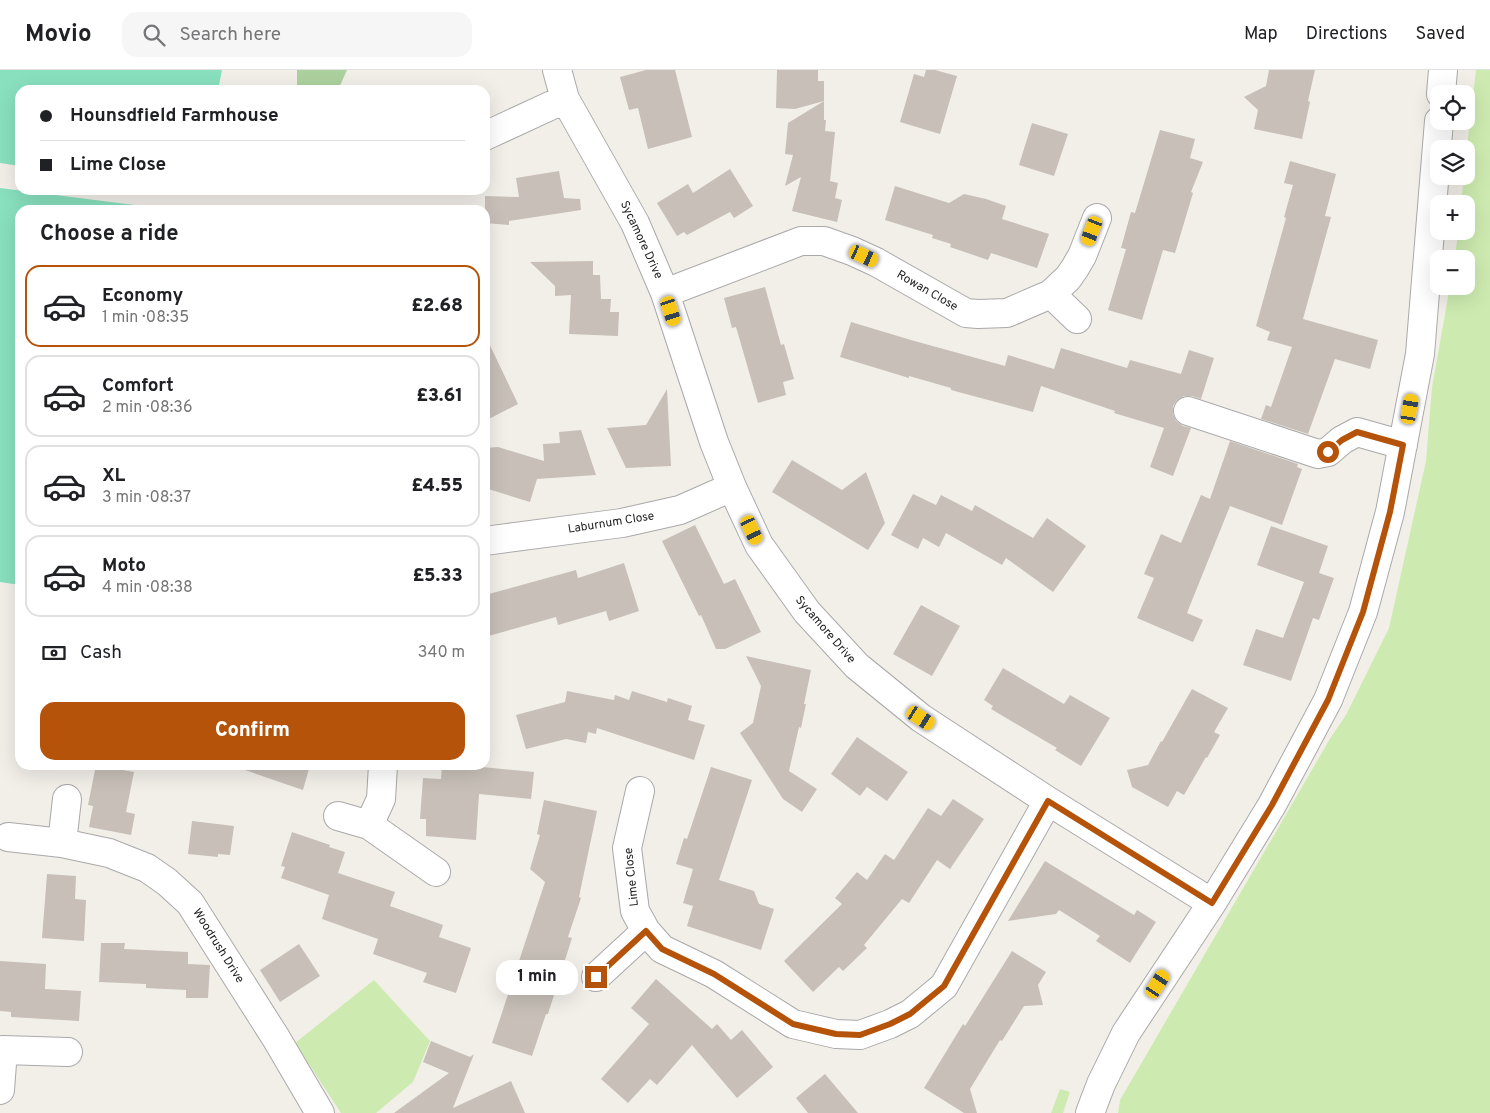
<!DOCTYPE html>
<html lang="en">
<head>
<meta charset="utf-8">
<style>
	body { margin:0; font-family:Overpass,sans-serif; background:#f6f6f6; color:#202124; height:100vh; display:flex; flex-direction:column; font-size:19px; white-space:nowrap }
	* { box-sizing:border-box; margin:0 }
	p { font-size:16px; color:#757577 }
	.icon { flex:none; width:28px; height:28px; fill:none; stroke:currentColor; stroke-width:2; stroke-linecap:round; stroke-linejoin:round }
	.map { position:relative; flex:1; overflow:hidden }
	.details { position:absolute; left:15px; top:135px; width:475px; height:565px; display:flex; flex-direction:column; background:#fff; border-radius:15px; box-shadow:0 5px 20px #0002 }
	.details>* { flex:none }
	.top-card { position:absolute; left:15px; top:15px; width:475px; height:110px; border-radius:15px; box-shadow:0 5px 20px #0002; display:grid; align-content:center; height:110px; padding:0 25px; background:#fff }
	.controls { position:absolute; left:1430px; top:15px; display:grid; gap:10px }
	.controls a { display:grid; place-items:center; width:45px; height:45px; border-radius:10px; background:#fff; box-shadow:0 5px 20px #0002; font-size:25px }
	.end { position:absolute; width:22px; height:22px; margin:-11px; border:6px solid #b45309; background:#fff; box-shadow:0 0 0 2px #fff }
	.from { border-radius:50% }
	.bubble { position:absolute; height:35px; border-radius:15px; background:#fff; box-shadow:0 5px 20px #0002; font-size:16px; font-weight:800; line-height:35px; text-align:center }
	.car { position:absolute; width:15px; height:30px; margin:-15px -8px; border-radius:6px; box-shadow:0 0 4px 1px #0007; background:linear-gradient(#f5c518 24%,#345 0 40%,#f5c518 0 76%,#345 0 86%,#f5c518 0) }
	.top-card b { display:flex; align-items:center; gap:18px; height:48px; font-size:19px }
	.top-card b+b { border-top:1px solid #e0e0e0 }
	.top-card i { width:12px; height:12px; background:#202124 }
	ul { padding:0; list-style:none }
	li { display:flex; align-items:center; gap:15px; height:82px; margin:0 10px 8px; padding:0 15px; border:2px solid #e0e0e0; border-radius:15px }
	li div { flex:1 }
	li b { display:block; font-size:19px }
	li em { font-style:normal; font-weight:800 }
	li.current { border-color:#b45309 }
	li>.icon { width:45px; height:45px; stroke-width:1.5 }
	h2 { padding:0 25px; font-size:22px; line-height:60px }
	.pay { display:flex; align-items:center; gap:12px; height:55px; padding:0 25px; font-size:19px }
	.pay p { margin-inline-start:auto }
	.primary-button { display:flex; gap:10px; margin-top:auto; padding:10px 25px }
	.primary-button a { flex:1; height:58px; border-radius:15px; background:#b45309; color:#fff; font-size:20px; font-weight:800; line-height:58px; text-align:center }
	header { display:flex; align-items:center; gap:30px; box-sizing:border-box; height:70px; padding:0 25px; background:#fff; border-bottom:1px solid #e0e0e0 }
	header strong { font-size:24px }
	nav { display:flex; gap:28px; margin-inline-start:auto; font-size:18px }
	.search { width:350px; height:45px; background:#f6f6f6; display:flex; align-items:center; gap:12px; box-sizing:border-box; padding:0 18px; border-radius:15px; color:#757577; font-size:19px }
	.map>svg:first-child { display:block }
</style>
</head>
<body>
<header>
<strong>Movio</strong>
<div class="search"><svg class="icon" aria-label="search" viewBox="0 0 24 24"><circle cx="10" cy="10" r="6"/><path d="M15 15l6 6"/></svg>Search here</div>
<nav><a>Map</a><a>Directions</a><a>Saved</a></nav>
</header>
<div class="map">
<svg width="1490" height="1043" viewBox="0 0 1490 1043">
	<rect width="100%" height="100%" fill="#f2efe9"/>
	<path fill="#cdebb0" d="M1476 0H1490V1043H1118L1120 1030 1331 667 1346 645 1389 558 1426 391 1432 317 1450 216H1466V189H1455L1458 161H1466V134H1461L1464 106H1466V85Z
		M374 910 430 971 413 1012 376 1043H341L295 973Z
		M1060 1019 1070 1022 1063 1043H1051Z"/>
	<path fill="#add19e" d="M297 0H347L338 20H297Z"/>
	<path fill="#88e0be" d="M0 0H222L218 20H20V96L0 93Z
		M0 118 166 139 20 140V515L0 512Z"/>
	<path fill="#c7bfb8" d="M646 0H675L692 67 648 79 638 38 629 40 620 7Z
		M777 0H818V11H824V31L795 39 776 38Z
		M926 0H935L957 6 940 64 900 52 914 4 924 7Z
		M1269 0H1315L1308 31 1310 32 1302 69 1254 59 1258 40 1244 27 1266 16Z
		M824 31V50H826L825 61 835 62 830 111 838 113 835 128 842 130 837 152 792 141 801 107 785 116 793 85 785 84 788 53Z
		M1032 53 1068 64 1054 106 1019 95Z
		M1160 60 1195 69 1190 88 1203 92 1191 122 1193 123 1175 183 1163 180 1142 250 1108 240 1126 179 1121 178 1131 142 1135 143Z
		M1290 91 1336 104 1325 146 1331 147 1303 249 1378 270 1370 299 1335 289 1308 364 1261 349 1266 335 1271 337 1292 277 1267 270 1270 262 1256 256 1286 148 1284 147 1293 115 1284 113Z
		M730 99 753 136 734 148 730 142 687 165 684 162 677 166 657 133 688 114 693 123Z
		M559 101 564 128 580 129 581 140 509 151V155L485 153V126L519 127 516 108Z
		M895 116 949 133 964 124 986 129 1006 136 1002 149 1049 164 1037 198 991 183 988 190 950 177 951 174 932 168 933 165 885 150Z
		M593 191V205H600L601 229H611L610 242H619L618 266 569 264 571 225 555 226V216L530 192Z
		M765 217 781 275 784 274 794 309 783 312 786 325 758 333 736 257 732 258 724 228Z
		M851 252 911 270 1005 296 1008 285 1054 299 1061 278 1127 298 1130 290 1181 304 1189 280 1214 288 1201 329 1192 326H1184L1177 330 1173 336V344L1176 351 1183 356 1191 358 1173 406 1150 397 1164 358 1114 343 1115 341 1041 316 1033 342 951 320V318L909 306V308L840 287Z
		M485 265 518 334 485 351Z
		M667 319 671 396 626 398 607 358 646 355Z
		M581 360 596 405 537 409 530 432 485 418V378L498 377 544 391 543 374 560 373 559 362Z
		M1230 371 1298 394 1297 397 1302 399 1282 455 1230 436 1187 543 1203 550 1193 572 1137 548 1154 508 1144 504 1161 464 1181 473 1201 425 1210 429Z
		M792 390 842 420 866 402 885 453 868 480 772 422Z
		M913 424 936 435 941 425 972 441 975 435 1033 468 1047 448 1086 476 1053 522 1006 488 1002 495 946 463 939 477 923 468 918 479 891 465Z
		M695 455 724 514 735 509 761 562 725 579H716L701 545 699 546 662 471Z
		M1271 456 1328 476 1319 503 1334 508 1319 550 1313 548 1291 611 1243 595 1256 559 1283 568 1304 512 1257 495Z
		M624 493 639 541 609 551 606 541 558 555 556 547 485 567V525L576 500 578 508Z
		M921 535 960 556 932 606 893 584Z
		M746 586 811 600 804 634H806L801 658 799 657 789 701 817 719 802 742 783 729 740 663 753 653 761 616Z
		M1003 598 1064 634 1070 625 1110 648 1081 696 1055 680 1057 678 991 639 993 636 984 630Z
		M1192 619 1228 638 1214 662 1220 665 1207 688 1206 687 1184 725 1177 721 1168 737 1132 717 1127 700 1148 695 1161 671 1162 672Z
		M567 621 614 630 615 625 629 630 632 621 667 632 668 628 692 636 688 650 705 655 694 690 597 658 596 664 588 662 586 673 566 669 526 679 516 645 565 632Z
		M857 667 908 702 887 731 867 717 860 726 831 704Z
		M96 695 134 702 126 742 135 744 131 765 89 757 93 736 88 735Z
		M242 695H310L303 720 242 699Z
		M442 695H462L534 702 531 729 479 724 476 770 426 766V749H420L423 708 441 709Z
		M711 697 752 710 719 810 754 821 759 834 774 839 761 880 687 856 693 836 683 833 693 799 676 794 684 768 687 769Z
		M953 729 984 749 950 799 937 790 909 833 902 829 864 875 867 878 843 901 839 897 813 922 784 891 842 834 835 828 857 802 867 810 885 784 894 790 928 738 941 746Z
		M544 730 597 741 579 827 581 828 568 867 572 868 548 944H546L532 986 492 973 545 812 530 799 540 765 537 764Z
		M192 751 234 756 230 785 218 784V787L188 784Z
		M292 762 330 775 329 777 345 782 338 803 395 822 390 836 443 855 439 867 471 878 456 923 423 912 427 903 373 884 378 869 322 849 329 825 281 808 285 797 281 796Z
		M1045 791 1134 845 1137 840 1156 852 1130 893 1096 871 1100 866 1059 840 1056 844 1008 851Z
		M47 804 76 806 75 829 86 830 84 871 42 868Z
		M101 873H125L124 879 188 882V894L210 895 208 928H186V920L146 918V914L99 912Z
		M299 874 320 906 280 932 260 900Z
		M1012 881 1046 902 1038 915 1043 935 1024 936 1002 971 1000 970 970 1019 977 1043H964L924 1018 963 954 965 956Z
		M0 891 46 894 45 919 81 921 79 951 11 947V942L0 941Z
		M656 909 712 959 717 954 731 970 742 960 773 997 737 1028 692 975 657 1015 650 1009 628 1033 601 1009 649 954 631 938Z
		M431 971 470 987 474 984 453 1038 511 1011 525 1043H394L449 1003 423 992Z
		M825 1004 858 1043H808L796 1028Z"/>
	<g fill="none" stroke-linecap="round" stroke-linejoin="round">
		<defs>
			<path id="minor" d="M557 0 565 29 635 153 665 223 714 372 732 417 759 475 807 542 857 596 921 648 1048 731 1212 833
				M1441 24 1443 0
				M485 66 565 29
				M665 223 801 171H824L852 181 876 192 966 243 978 244 1007 243 1051 224 1068 208 1075 198 1082 186 1097 148
				M1051 224 1077 249
				M1188 341 1318 384 1328 382 1342 370 1357 362 1403 375
				M485 471 622 453 680 440 732 417
				M640 721 627 778 635 841 646 861 662 879 714 904 793 954 836 964 860 965 890 954 910 944 944 916 1048 731
				M338 746 369 755 436 802
				M369 755 381 729 383 695
				M8 767 62 773 109 783 147 798 167 812 190 833 276 968 320 1043
				M62 773 67 729
				M596 907 646 861
				M0 1020 3 980 68 982
				M1090 1043 1101 1014 1126 963 1212 833 1272 735 1328 630 1363 542 1390 442 1420 284 1439 51"/>
		</defs>
		<use href="#minor" stroke="#a9a9a9" stroke-width="30"/>
		<use href="#minor" stroke="#fff" stroke-width="28"/>
	</g>
	<g fill="none" stroke-linecap="round" stroke-linejoin="round">
		<path stroke="#b45309" stroke-width="6" d="M596 907 646 861 662 879 714 904 793 954 836 964 860 965 890 954 910 944 944 916 1048 731 1212 833 1272 735 1328 630 1363 542 1390 442 1403 375 1357 362 1342 370 1328 382"/>
	</g>
	<g text-anchor="middle" dominant-baseline="central" stroke-width="4.5" stroke-linejoin="round" paint-order="stroke">
		<g font-size="12" fill="#222" stroke="#fff">
			<text transform="translate(641 170) rotate(65)">Sycamore Drive</text>
			<text transform="translate(927 221) rotate(30)">Rowan Close</text>
			<text transform="translate(611 453) rotate(-9)">Laburnum Close</text>
			<text transform="translate(825 560) rotate(49)">Sycamore Drive</text>
			<text transform="translate(632 807) rotate(-96)">Lime Close</text>
			<text transform="translate(218 876) rotate(58)">Woodrush Drive</text>
		</g>
	</g>
</svg>
<div class="controls">
<a><svg class="icon" aria-label="locate" viewBox="0 0 24 24"><circle cx="12" cy="12" r="6"/><path d="M12 2v4M12 18v4M2 12h4M18 12h4"/></svg></a>
<a><svg class="icon" aria-label="layers" viewBox="0 0 24 24"><path d="M12 4l9 5-9 5-9-5zM3 14l9 5 9-5"/></svg></a>
<a>+</a>
<a>−</a>
</div>
<i class="end from" style="left:1328px;top:382px"></i>
<i class="end" style="left:596px;top:907px"></i>
<div class="bubble" style="left:496px;top:890px;width:82px">1 min</div>
<i class="car" style="left:1092px;top:161px;rotate:201deg"></i>
<i class="car" style="left:864px;top:186px;rotate:115deg"></i>
<i class="car" style="left:671px;top:241px;rotate:162deg"></i>
<i class="car" style="left:1410px;top:339px;rotate:10deg"></i>
<i class="car" style="left:752px;top:460px;rotate:155deg"></i>
<i class="car" style="left:921px;top:648px;rotate:123deg"></i>
<i class="car" style="left:1158px;top:914px;rotate:33deg"></i>
<div class="top-card">
<b><i class="from"></i>Hounsdfield Farmhouse</b>
<b><i></i>Lime Close</b>
</div>
<section class="details">
<h2>Choose a ride</h2>
<ul>
<li class="current"><svg class="icon" aria-label="car" viewBox="0 0 24 24"><path d="M5 17H2v-5l4-1 3-4h7l3 4 3 1v5h-3M9 17h6M6 11h13"/><circle cx="7" cy="17" r="2"/><circle cx="17" cy="17" r="2"/></svg><div><b>Economy</b><p>1 min · 08:35</p></div><em>£2.68</em></li>
<li><svg class="icon" aria-label="car" viewBox="0 0 24 24"><path d="M5 17H2v-5l4-1 3-4h7l3 4 3 1v5h-3M9 17h6M6 11h13"/><circle cx="7" cy="17" r="2"/><circle cx="17" cy="17" r="2"/></svg><div><b>Comfort</b><p>2 min · 08:36</p></div><em>£3.61</em></li>
<li><svg class="icon" aria-label="car" viewBox="0 0 24 24"><path d="M5 17H2v-5l4-1 3-4h7l3 4 3 1v5h-3M9 17h6M6 11h13"/><circle cx="7" cy="17" r="2"/><circle cx="17" cy="17" r="2"/></svg><div><b>XL</b><p>3 min · 08:37</p></div><em>£4.55</em></li>
<li><svg class="icon" aria-label="car" viewBox="0 0 24 24"><path d="M5 17H2v-5l4-1 3-4h7l3 4 3 1v5h-3M9 17h6M6 11h13"/><circle cx="7" cy="17" r="2"/><circle cx="17" cy="17" r="2"/></svg><div><b>Moto</b><p>4 min · 08:38</p></div><em>£5.33</em></li>
</ul>
<div class="pay"><svg class="icon" aria-label="cash" viewBox="0 0 24 24"><path d="M3 7h18v10H3z"/><circle cx="12" cy="12" r="2"/></svg>Cash<p>340 m</p></div>
<div class="primary-button"><a>Confirm</a></div>
</section>
</div>
</body>
</html>
